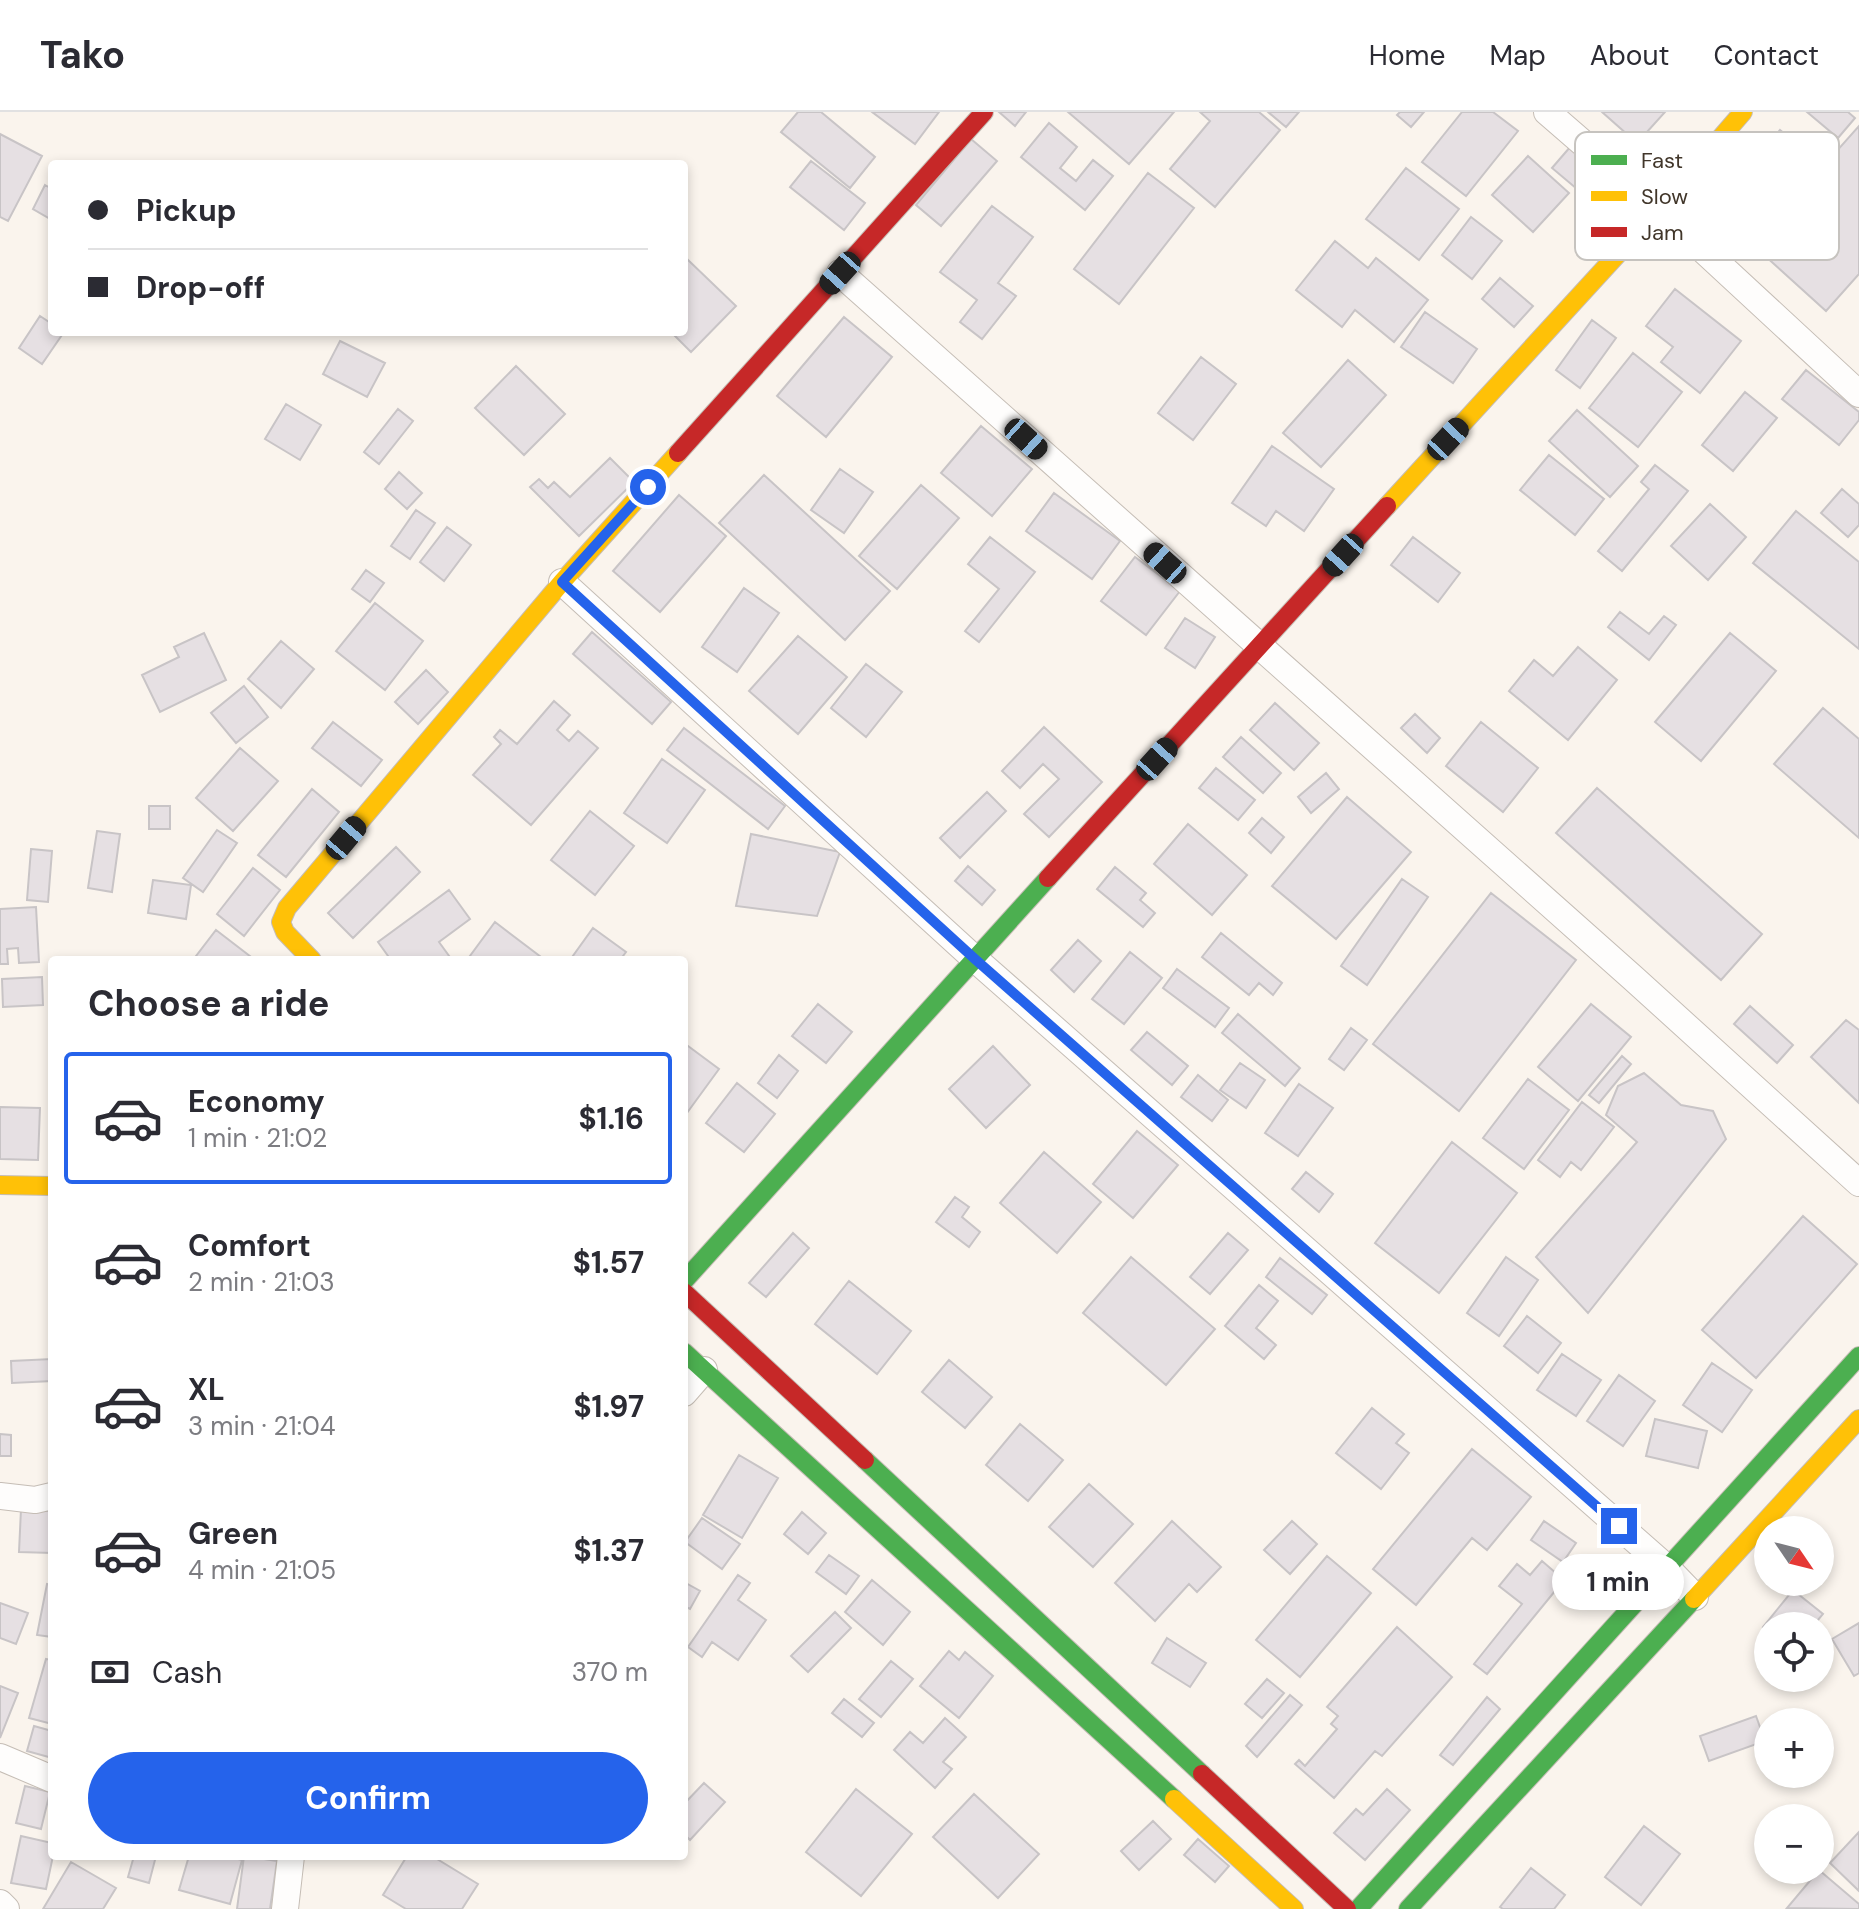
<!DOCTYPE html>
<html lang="en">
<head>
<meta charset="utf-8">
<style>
	body { margin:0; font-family:"DM Sans",sans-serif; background:#f7f7f7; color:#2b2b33; height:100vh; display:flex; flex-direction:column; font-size:30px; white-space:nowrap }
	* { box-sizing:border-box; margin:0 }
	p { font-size:26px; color:#7c7c81 }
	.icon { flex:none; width:44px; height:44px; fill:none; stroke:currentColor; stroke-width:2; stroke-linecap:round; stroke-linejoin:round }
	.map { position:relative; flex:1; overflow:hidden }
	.details { position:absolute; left:48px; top:844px; width:640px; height:904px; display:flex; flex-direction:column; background:#fff; border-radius:8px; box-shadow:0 4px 12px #0003 }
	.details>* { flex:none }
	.banner { position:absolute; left:48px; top:48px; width:640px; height:176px; border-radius:8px; box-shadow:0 4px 12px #0003; display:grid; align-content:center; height:176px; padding:0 40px; background:#fff }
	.needle { width:52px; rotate:125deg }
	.buttons { position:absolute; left:1754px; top:1404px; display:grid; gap:16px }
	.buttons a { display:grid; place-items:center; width:80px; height:80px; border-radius:50%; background:#fff; box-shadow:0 4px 12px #0003; font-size:40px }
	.end { position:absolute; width:36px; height:36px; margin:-18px; border:10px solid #2563eb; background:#fff; box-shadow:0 0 0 4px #fff }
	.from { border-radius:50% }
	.bubble { position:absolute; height:56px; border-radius:28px; background:#fff; box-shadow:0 4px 12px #0003; font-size:26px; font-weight:700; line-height:56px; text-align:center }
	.car { position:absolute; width:24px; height:48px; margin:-24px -12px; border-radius:10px; box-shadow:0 0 6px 2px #0007; background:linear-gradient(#222 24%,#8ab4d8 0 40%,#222 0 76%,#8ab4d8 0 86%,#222 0) }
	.banner b { display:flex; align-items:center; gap:28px; height:76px; font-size:30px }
	.banner b+b { border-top:2px solid #e1e1e2 }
	.banner i { width:20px; height:20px; background:#2b2b33 }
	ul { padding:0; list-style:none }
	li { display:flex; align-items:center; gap:24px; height:132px; margin:0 16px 12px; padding:0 24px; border:4px solid transparent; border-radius:8px }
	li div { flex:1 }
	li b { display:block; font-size:30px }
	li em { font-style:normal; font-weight:700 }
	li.selected { border-color:#2563eb }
	li>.icon { width:72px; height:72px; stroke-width:1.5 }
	h2 { padding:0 40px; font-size:36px; line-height:96px }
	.pay { display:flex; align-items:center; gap:20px; height:88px; padding:0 40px; font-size:30px }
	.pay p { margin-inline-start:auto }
	.button { display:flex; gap:16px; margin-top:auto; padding:16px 40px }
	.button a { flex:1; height:92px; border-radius:48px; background:#2563eb; color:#fff; font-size:32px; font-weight:700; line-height:92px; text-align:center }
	header { display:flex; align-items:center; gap:48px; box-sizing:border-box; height:112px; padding:0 40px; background:#fff; border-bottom:2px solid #e1e1e2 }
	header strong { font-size:38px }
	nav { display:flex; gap:44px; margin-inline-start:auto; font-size:28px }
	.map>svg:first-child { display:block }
</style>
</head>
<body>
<header>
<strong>Tako</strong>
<nav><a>Home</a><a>Map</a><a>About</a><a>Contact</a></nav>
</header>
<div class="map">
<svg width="1859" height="1797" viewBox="0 0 1859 1797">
	<rect width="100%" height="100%" fill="#faf4ed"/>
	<path fill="#e6e0e3" stroke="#c8c4c6" stroke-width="2" d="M798 0H821L875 45 850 76 781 20Z
		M872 0H939L915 32Z
		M999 0H1026L1015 14Z
		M1068 0H1174L1129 52Z
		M1200 0H1259L1280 18 1215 95 1170 57 1210 9Z
		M1268 0H1299L1286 15Z
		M1400 0H1424L1411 15 1397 3Z
		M1462 0H1493L1518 19 1466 84 1422 50Z
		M1602 0H1665L1637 31Z
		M1807 0H1848L1855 6 1838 26Z
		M1049 11 1077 35 1060 56 1076 69 1093 48 1113 64 1085 98 1021 45Z
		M1859 14V162L1826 199 1753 133Z
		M1780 18 1815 46 1769 103 1734 75Z
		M0 22 42 44 8 109 0 105Z
		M971 27 997 49 941 114 916 93Z
		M1571 34 1621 75 1602 98 1552 56Z
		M1528 44 1569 81 1533 120 1492 83Z
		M811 49 865 91 844 118 790 75Z
		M1406 56 1459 97 1419 148 1366 107Z
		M1148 61 1194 96 1119 192 1074 157Z
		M45 73 52 77V108L33 97Z
		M992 94 1033 125 998 171 1016 184 982 227 960 210 977 188 940 160Z
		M1471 105 1502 129 1472 167 1442 143Z
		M1335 129 1368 156 1376 146 1428 188 1394 230 1355 198 1342 215 1296 178Z
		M687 147 736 194 691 240 671 220H684V150Z
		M1500 166 1533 194 1514 215 1482 187Z
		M1675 177 1741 229 1700 281 1661 250 1673 235 1646 214Z
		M1425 200 1477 237 1453 271 1401 235Z
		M40 204 52 212V220H64L42 252 19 236Z
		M844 205 892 245 826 325 777 284Z
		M1592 208 1616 226 1580 276 1556 258Z
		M340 229 385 251 367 285 323 262Z
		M1633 241 1682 280 1638 335 1589 296Z
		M1201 245 1236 272 1193 328 1158 301Z
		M1348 248 1386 283 1321 355 1283 321Z
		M516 254 565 302 524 343 475 296Z
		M1806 258 1859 300V308L1839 333 1782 287Z
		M1745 280 1777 306 1733 359 1702 333Z
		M286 292 321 313 300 348 265 327Z
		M398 297 413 309 379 352 364 340Z
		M1577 298 1638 354 1610 385 1549 329Z
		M981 314 1032 357 992 404 941 361Z
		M1272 334 1334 377 1304 419 1276 399 1266 414 1232 391Z
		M1549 343 1604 387 1575 423 1520 378Z
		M610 346 634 370 579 424 530 375 539 367 548 376 554 370 570 385Z
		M1655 353 1688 379 1622 459 1598 439 1649 377 1641 370Z
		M840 357 873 380 844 421 811 398Z
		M399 360 422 381 407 397 385 377Z
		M764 363 890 479 845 528 719 411Z
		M921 373 959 406 897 477 859 444Z
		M1842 377 1859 392V413L1848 425 1821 401Z
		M1054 381 1120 429 1092 467 1026 419Z
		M679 383 726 424 660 500 613 459Z
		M1710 392 1746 425 1708 468 1671 434Z
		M416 398 435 411 410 447 391 434Z
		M1796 399 1859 450V537L1753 451Z
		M447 415 471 433 444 469 420 450Z
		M990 425 1035 460 979 530 965 519 999 477 968 452Z
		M1413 425 1460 461 1438 490 1391 453Z
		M1135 445 1180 479 1146 523 1101 489Z
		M366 458 384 471 370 490 352 477Z
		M744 476 779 501 737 560 702 535Z
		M375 491 423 529 385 578 336 539Z
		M1620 500 1649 522 1664 504 1676 513 1649 548 1608 515Z
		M1185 506 1215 525 1195 556 1165 536Z
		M592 520 671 590 652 612 573 542Z
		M204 521 226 568 160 600 142 563 179 545 174 535Z
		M1730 521 1776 559 1701 649 1655 610Z
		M798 524 847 565 798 622 749 579Z
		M281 529 314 557 281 596 248 567Z
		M1578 535 1617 568 1568 628 1509 579 1534 548 1553 564Z
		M866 552 902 580 866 625 831 596Z
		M426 558 448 580 418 612 395 590Z
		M244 574 268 605 236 631 211 601Z
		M554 589 570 603 557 618 569 629 578 619 598 636 531 713 473 663 501 632 494 625 500 618 517 632Z
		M1275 591 1319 631 1294 658 1250 618Z
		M1823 596 1859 627V726L1774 652Z
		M1415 602 1440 626 1427 641 1401 616Z
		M333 610 382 648 361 674 312 636Z
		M1481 610 1538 656 1503 700 1446 654Z
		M1044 615 1102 670 1049 725 1024 702 1059 667 1043 652 1020 676 1002 659Z
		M684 616 785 694 768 717 667 638Z
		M1241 625 1281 661 1263 681 1223 645Z
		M240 636 278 669 233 719 196 686Z
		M662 647 705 678 667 731 624 701Z
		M1216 656 1255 688 1238 708 1199 676Z
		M1326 661 1339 677 1311 701 1298 685Z
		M1597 676 1762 822 1721 868 1556 721Z
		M312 677 339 700 286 765 258 743Z
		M987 680 1006 699 960 746 940 726Z
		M1347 685 1411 740 1336 827 1272 774Z
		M149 694H170V717H149Z
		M590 699 634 734 595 783 551 748Z
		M1262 706 1284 725 1271 741 1249 721Z
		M1188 712 1247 763 1212 803 1154 752Z
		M217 718 237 731 203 780 183 766Z
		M97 719 120 722 112 780 88 776Z
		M751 722 840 740 817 804 736 794Z
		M396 735 420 760 353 826 328 801Z
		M31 737 52 739 48 790 27 788Z
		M968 754 995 778 982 793 955 769Z
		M1115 755 1146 781 1140 788 1155 801 1143 815 1097 777Z
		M253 756 280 778 244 824 217 802Z
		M1402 767 1428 785 1367 873 1341 854Z
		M153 768 191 773 186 807 148 801Z
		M449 778 470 807 439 830 452 848H391L378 830Z
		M1491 781 1576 848 1459 999 1373 932Z
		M36 795 39 850 19 851 18 836 7 837 8 852H0V797Z
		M495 810 541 845 539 848H467Z
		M593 816 626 840 620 848H570Z
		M216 818 255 848H193Z
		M1221 821 1282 871 1273 883 1259 871 1249 883 1202 845Z
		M1078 828 1101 849 1074 880 1051 858Z
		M1130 840 1162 866 1124 912 1092 887Z
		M1177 857 1229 896 1215 915 1163 876Z
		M42 865 43 893 3 895 2 867Z
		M818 892 852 920 826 951 792 924Z
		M1591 892 1631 925 1578 989 1538 955Z
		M1750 894 1793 933 1777 951 1734 912Z
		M1238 902 1300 956 1285 974 1222 921Z
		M1846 908 1859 918V991L1811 945Z
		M1351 916 1367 928 1344 958 1329 947Z
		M1147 920 1188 954 1172 973 1131 938Z
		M684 931 719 957 684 1005Z
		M993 934 1030 973 986 1016 949 977Z
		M779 943 798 959 777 986 758 971Z
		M1622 944 1631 952 1599 991 1589 983Z
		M1240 951 1265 968 1246 996 1220 978Z
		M1644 961 1681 993 1713 999 1726 1027 1588 1201 1536 1145 1637 1030 1606 1003 1618 974Z
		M1198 963 1228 988 1212 1009 1181 985Z
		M1528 967 1569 998 1524 1057 1483 1026Z
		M737 971 775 1002 744 1040 706 1011Z
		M1299 972 1333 996 1298 1044 1265 1021Z
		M1582 990 1614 1015 1581 1058 1571 1050 1560 1065 1538 1048Z
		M0 995 40 996 38 1048 0 1047Z
		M1137 1019 1178 1053 1133 1106 1093 1072Z
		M1452 1030 1517 1081 1439 1181 1375 1131Z
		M1044 1040 1101 1090 1057 1141 1000 1091Z
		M1306 1060 1333 1082 1319 1100 1292 1077Z
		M955 1085 969 1095 962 1105 980 1120 969 1135 936 1110Z
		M1803 1104 1857 1152 1756 1266 1702 1218Z
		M793 1121 809 1136 766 1185 749 1171Z
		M1228 1121 1248 1138 1210 1182 1190 1165Z
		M1131 1145 1215 1217 1166 1273 1083 1201Z
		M1506 1145 1538 1168 1499 1224 1467 1201Z
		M1280 1146 1327 1183 1312 1202 1266 1165Z
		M849 1169 911 1219 877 1262 815 1212Z
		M1259 1173 1278 1189 1256 1216 1276 1233 1264 1247 1225 1214Z
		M1527 1204 1561 1231 1538 1261 1504 1234Z
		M1562 1242 1601 1268 1576 1304 1537 1278Z
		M52 1247V1269L12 1271 11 1249Z
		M949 1248 992 1285 965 1316 922 1280Z
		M1712 1251 1752 1278 1722 1320 1683 1293Z
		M1619 1263 1655 1289 1623 1334 1587 1309Z
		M1372 1296 1404 1322 1396 1331 1409 1341 1381 1377 1336 1341Z
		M1655 1307 1707 1319 1698 1356 1646 1344Z
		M1020 1312 1063 1348 1028 1389 986 1353Z
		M0 1322 11 1323V1344H0Z
		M1472 1337 1531 1385 1487 1438 1472 1426 1416 1493 1373 1457Z
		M739 1343 778 1366 742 1426 703 1403Z
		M1089 1372 1133 1412 1093 1455 1049 1415Z
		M21 1397 52 1399V1441L19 1440Z
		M802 1400 826 1421 808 1442 784 1422Z
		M702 1406 740 1432 722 1457 685 1430Z
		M1172 1409 1221 1455 1197 1480 1189 1472 1155 1509 1115 1471Z
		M1292 1409 1317 1432 1290 1462 1264 1438Z
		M1544 1409 1576 1431 1563 1450 1531 1428Z
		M829 1443 859 1464 846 1482 816 1460Z
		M1327 1444 1371 1481 1300 1565 1256 1528Z
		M1542 1449 1564 1468 1487 1562 1474 1552 1522 1492 1499 1474 1517 1452 1530 1463Z
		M738 1463 750 1471 738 1488 766 1508 738 1548 712 1530 702 1545 688 1535Z
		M872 1468 910 1500 883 1533 845 1500Z
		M684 1470 700 1479 690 1497 684 1494Z
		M47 1472 52 1473V1525L37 1523Z
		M1793 1478 1823 1502 1813 1514H1768V1519L1763 1515Z
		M0 1491 28 1501 16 1532 0 1526Z
		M835 1500 851 1516 808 1560 791 1544Z
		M1859 1511V1561L1854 1564 1832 1527Z
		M1397 1515 1452 1565 1382 1644 1375 1639 1334 1686 1295 1652 1299 1648 1305 1654 1337 1617 1331 1612 1338 1604 1327 1595Z
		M1167 1526 1206 1551 1190 1575 1152 1551Z
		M949 1539 959 1548 965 1540 993 1564 959 1606 920 1574Z
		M46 1547 52 1548V1612L29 1606Z
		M891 1549 913 1567 881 1605 859 1587Z
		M1267 1567 1284 1581 1262 1606 1245 1592Z
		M0 1574 18 1581 0 1626Z
		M1290 1583 1302 1593 1257 1645 1246 1634Z
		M1487 1585 1500 1597 1453 1653 1440 1643Z
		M844 1587 874 1611 862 1625 832 1601Z
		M1756 1604 1765 1629 1709 1649 1700 1624Z
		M945 1606 966 1625 943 1650 952 1657 935 1676 894 1638 910 1620 923 1631Z
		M34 1614 52 1619V1646L27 1639Z
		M704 1671 725 1690 690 1728 684 1722V1692Z
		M25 1674 50 1680 41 1717 16 1711Z
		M856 1677 912 1722 861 1784 806 1740Z
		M1387 1677 1410 1698 1365 1748 1334 1721 1356 1697 1363 1703Z
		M974 1682 1039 1742 998 1786 933 1725Z
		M1153 1709 1171 1727 1139 1758 1121 1739Z
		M1644 1714 1680 1742 1641 1793 1605 1765Z
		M1859 1720V1779L1830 1751Z
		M21 1724 52 1731 53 1744 46 1777 11 1771Z
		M1198 1727 1229 1754 1215 1770 1184 1743Z
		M134 1744H156L149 1771 128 1765Z
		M189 1744H227L242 1748 230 1792 179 1778Z
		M244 1744 277 1749 270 1797H237Z
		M407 1744H432L478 1772 462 1797H406L383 1783Z
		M71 1750 116 1776 103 1797H43Z
		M1531 1756 1565 1783 1554 1797H1503L1500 1795Z
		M1819 1758 1859 1792V1797L1787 1796Z"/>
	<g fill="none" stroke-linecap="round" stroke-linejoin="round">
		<defs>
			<path id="street" d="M1547 0 1659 97 1859 282
				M840 161 1633 866 1859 1071
				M562 470 976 848 1667 1456 1695 1485
				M684 1281 704 1258
				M0 1384 35 1388 52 1384
				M0 1645 52 1667
				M0 1791 6 1797
				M285 1797 291 1744"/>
			<path id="fast" d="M684 1169 1048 766
				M684 1240 1174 1687
				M865 1348 1202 1662
				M1358 1797 1859 1244
				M1408 1797 1694 1487"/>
			<path id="slow" d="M1387 394 1659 97 1743 0
				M312 848 285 820 281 810 287 796 562 470 678 341
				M0 1073 52 1074
				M1694 1487 1859 1307
				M1174 1687 1294 1797"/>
			<path id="jam" d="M678 341 984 0
				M1048 766 1387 394
				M684 1180 865 1348
				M1202 1662 1347 1797"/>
		</defs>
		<use href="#street" stroke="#c5bdb5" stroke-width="28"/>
		<use href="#fast" stroke="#c5bdb5" stroke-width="20"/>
		<use href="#slow" stroke="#c5bdb5" stroke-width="20"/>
		<use href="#jam" stroke="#c5bdb5" stroke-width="20"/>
		<use href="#street" stroke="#fefdfc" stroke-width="26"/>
		<use href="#fast" stroke="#4caf50" stroke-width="18"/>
		<use href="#slow" stroke="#ffc107" stroke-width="18"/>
		<use href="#jam" stroke="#c62828" stroke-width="18"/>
	</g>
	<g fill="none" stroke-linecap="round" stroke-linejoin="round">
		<path stroke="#2563eb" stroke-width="10" d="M648 375 562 470 976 848 1619 1414"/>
	</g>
	<rect x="1575" y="20" width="264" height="128" rx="12" fill="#fff" stroke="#c6c3bf" stroke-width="2"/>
	<rect x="1591" y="43" width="36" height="10" fill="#4caf50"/>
	<rect x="1591" y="79" width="36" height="10" fill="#ffc107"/>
	<rect x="1591" y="115" width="36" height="10" fill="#c62828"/>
	<g font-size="22" fill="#41362a">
		<text x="1641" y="56">Fast</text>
		<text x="1641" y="92">Slow</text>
		<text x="1641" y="128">Jam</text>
	</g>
</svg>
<div class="buttons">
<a><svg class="needle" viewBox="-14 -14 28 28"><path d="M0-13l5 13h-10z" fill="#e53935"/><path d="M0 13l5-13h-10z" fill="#7c7c81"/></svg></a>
<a><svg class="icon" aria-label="locate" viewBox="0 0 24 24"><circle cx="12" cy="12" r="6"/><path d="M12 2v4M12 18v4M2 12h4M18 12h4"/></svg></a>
<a>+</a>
<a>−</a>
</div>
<i class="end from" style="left:648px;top:375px"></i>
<i class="end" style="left:1619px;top:1414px"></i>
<div class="bubble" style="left:1552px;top:1442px;width:132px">1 min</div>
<i class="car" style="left:840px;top:161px;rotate:222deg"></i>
<i class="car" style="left:1026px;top:327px;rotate:132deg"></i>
<i class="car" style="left:1448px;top:327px;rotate:43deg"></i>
<i class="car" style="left:1343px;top:443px;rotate:222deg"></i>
<i class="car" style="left:1165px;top:451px;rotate:312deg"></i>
<i class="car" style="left:1157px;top:647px;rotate:42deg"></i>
<i class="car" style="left:346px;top:726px;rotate:40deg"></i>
<div class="banner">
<b><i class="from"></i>Pickup</b>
<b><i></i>Drop-off</b>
</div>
<section class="details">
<h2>Choose a ride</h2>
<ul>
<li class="selected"><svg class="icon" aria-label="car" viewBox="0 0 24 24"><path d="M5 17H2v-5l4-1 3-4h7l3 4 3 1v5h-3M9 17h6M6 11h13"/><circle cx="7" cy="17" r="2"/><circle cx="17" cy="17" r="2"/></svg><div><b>Economy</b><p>1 min · 21:02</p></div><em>$1.16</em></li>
<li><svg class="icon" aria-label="car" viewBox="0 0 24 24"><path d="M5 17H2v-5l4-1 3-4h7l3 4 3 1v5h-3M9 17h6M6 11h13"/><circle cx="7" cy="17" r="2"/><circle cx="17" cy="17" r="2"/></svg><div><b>Comfort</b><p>2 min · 21:03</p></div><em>$1.57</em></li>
<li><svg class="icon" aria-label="car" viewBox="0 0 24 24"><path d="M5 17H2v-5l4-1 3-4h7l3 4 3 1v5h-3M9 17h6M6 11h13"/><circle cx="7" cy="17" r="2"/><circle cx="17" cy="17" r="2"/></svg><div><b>XL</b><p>3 min · 21:04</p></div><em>$1.97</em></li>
<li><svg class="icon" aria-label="car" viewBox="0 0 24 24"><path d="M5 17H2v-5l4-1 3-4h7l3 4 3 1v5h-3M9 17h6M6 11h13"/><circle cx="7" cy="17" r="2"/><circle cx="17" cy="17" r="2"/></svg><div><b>Green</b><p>4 min · 21:05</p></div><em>$1.37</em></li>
</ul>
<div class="pay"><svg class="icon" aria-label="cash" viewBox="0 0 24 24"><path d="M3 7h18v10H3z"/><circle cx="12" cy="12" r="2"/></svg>Cash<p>370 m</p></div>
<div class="button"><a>Confirm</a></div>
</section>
</div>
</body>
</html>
